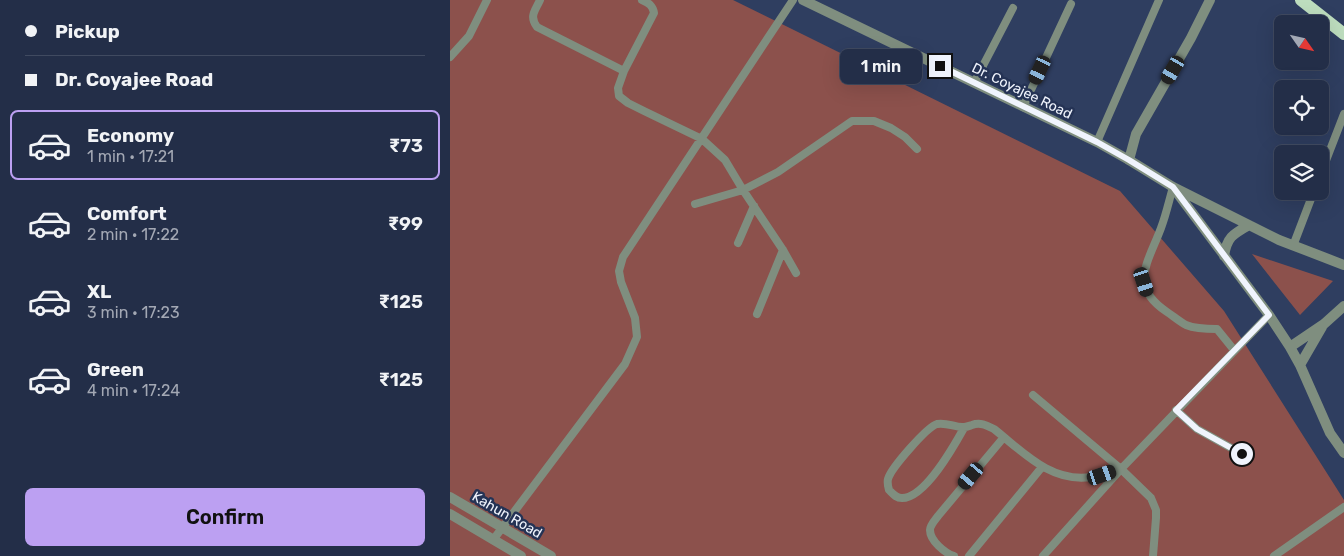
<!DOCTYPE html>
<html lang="en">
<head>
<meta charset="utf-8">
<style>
	body { margin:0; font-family:Rubik,sans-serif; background:#2b364f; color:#f1f3f6; height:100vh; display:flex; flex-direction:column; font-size:19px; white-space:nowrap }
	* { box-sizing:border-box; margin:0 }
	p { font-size:16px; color:#a3a8b4 }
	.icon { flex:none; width:28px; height:28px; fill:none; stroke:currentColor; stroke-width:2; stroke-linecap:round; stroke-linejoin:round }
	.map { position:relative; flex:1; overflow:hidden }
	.sheet { display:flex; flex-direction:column; background:#232e48; width:450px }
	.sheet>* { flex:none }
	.banner { display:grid; align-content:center; height:110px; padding:0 25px; background:#232e48 }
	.needle { width:32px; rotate:124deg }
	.tools { position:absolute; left:824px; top:15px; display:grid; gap:10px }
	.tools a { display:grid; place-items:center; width:55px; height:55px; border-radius:8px; background:#232e48; box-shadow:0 5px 20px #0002,0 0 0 1px #404a60; font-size:25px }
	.end { position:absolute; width:22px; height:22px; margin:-11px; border:6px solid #f0f4fd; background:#111; box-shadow:0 0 0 2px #111 }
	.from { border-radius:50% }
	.bubble { position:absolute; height:35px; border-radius:8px; background:#232e48; box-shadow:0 5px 20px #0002,0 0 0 1px #404a60; font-size:16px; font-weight:600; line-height:35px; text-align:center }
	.car { position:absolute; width:15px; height:30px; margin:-15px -8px; border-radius:6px; box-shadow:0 0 4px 1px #0007; background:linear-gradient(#222 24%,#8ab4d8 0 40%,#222 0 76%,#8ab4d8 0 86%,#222 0) }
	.banner b { display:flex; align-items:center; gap:18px; height:48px; font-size:19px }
	.banner b+b { border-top:1px solid #404a60 }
	.banner i { width:12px; height:12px; background:#f1f3f6 }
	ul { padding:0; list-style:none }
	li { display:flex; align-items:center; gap:15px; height:70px; margin:0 10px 8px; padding:0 15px; border:2px solid transparent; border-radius:8px }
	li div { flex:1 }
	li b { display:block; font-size:19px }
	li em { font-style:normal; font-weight:600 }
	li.on { border-color:#bca0f2 }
	li>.icon { width:45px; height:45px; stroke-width:1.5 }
	.primary-button { display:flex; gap:10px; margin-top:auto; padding:10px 25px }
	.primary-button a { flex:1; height:58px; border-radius:8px; background:#bca0f2; color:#111; font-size:20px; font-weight:600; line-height:58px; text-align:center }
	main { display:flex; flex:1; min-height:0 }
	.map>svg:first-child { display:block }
</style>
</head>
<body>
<main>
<section class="sheet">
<div class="banner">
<b><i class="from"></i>Pickup</b>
<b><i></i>Dr. Coyajee Road</b>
</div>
<ul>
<li class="on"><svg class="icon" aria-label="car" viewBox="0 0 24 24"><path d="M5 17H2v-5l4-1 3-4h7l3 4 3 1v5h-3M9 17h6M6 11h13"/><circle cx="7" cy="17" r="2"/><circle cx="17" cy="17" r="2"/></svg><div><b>Economy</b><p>1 min · 17:21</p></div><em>₹73</em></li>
<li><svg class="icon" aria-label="car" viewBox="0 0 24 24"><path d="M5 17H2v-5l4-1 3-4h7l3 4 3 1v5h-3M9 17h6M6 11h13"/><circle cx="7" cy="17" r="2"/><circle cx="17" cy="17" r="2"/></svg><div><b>Comfort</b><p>2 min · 17:22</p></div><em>₹99</em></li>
<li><svg class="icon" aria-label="car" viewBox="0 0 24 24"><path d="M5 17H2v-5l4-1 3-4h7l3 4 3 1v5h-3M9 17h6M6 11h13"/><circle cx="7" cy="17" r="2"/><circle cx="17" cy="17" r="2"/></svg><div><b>XL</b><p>3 min · 17:23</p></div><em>₹125</em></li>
<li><svg class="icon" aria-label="car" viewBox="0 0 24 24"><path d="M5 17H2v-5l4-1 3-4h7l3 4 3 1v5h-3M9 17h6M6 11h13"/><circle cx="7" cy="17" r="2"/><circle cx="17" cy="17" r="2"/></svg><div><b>Green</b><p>4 min · 17:24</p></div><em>₹125</em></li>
</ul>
<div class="primary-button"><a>Confirm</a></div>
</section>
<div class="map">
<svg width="894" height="556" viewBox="0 0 894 556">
	<rect width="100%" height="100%" fill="#2f3e60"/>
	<path fill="#8c514c" d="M0 0H283L670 191 774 311 894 500V556H0Z
		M802 254 883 281 850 315Z"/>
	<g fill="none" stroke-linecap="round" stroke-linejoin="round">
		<path stroke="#7f8e7f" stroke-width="8" d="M90 0C85 11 79 16 87 27L174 71
			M192 0C199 3 203 6 204 13L174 71 168 88 169 96 178 103 194 111 252 139 275 160 293 190 333 250 346 273
			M0 57 19 36 37 0
			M524 83 563 8
			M573 107 621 4
			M647 142 709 0
			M870 176 894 114
			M723 187C719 201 716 215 711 228 698 263 678 286 717 312 723 316 730 322 736 325 746 329 757 329 767 329L784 350
			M245 204 293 190 328 172 402 121H424L441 128 455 137 467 149
			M288 243 304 206
			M843 246 864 191
			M307 314 333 250
			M583 395 671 469 701 498 706 510V518L703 556
			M726 410 747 429 792 454
			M514 428C504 446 475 498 452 498 446 498 443 494 439 490 438 486 437 483 438 479 441 468 477 427 487 424 497 422 506 428 514 427 517 427 519 426 522 425 530 422 536 425 544 429 573 452 601 483 641 477 651 475 661 472 671 469
			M43 540 175 364 187 337 185 318 171 282 169 271 173 257 343 0
			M504 556C495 553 480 541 480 530 480 525 485 520 488 516L554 437
			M519 556 592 467
			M593 556 671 469 819 315
			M824 556 894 507"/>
		<path stroke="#7f8e7f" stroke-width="10" d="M679 160 686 134 741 38 760 0"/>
		<path stroke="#7f8e7f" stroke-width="10" d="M353 0 647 142 679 160 723 187 829 240 894 265
			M725 190 819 315 840 347 850 365 880 433 894 453
			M774 256C777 237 783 234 799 225
			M840 347 874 324 894 306
			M850 365 872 327
			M0 497 101 556
			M0 514 71 556"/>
		<path stroke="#bdddbe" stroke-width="12" d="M851 0 894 34"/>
	</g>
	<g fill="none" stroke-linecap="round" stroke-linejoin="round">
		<path stroke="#f0f4fd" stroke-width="6" d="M490 66 647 142 679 160 723 187 819 315 726 410 747 429 792 454"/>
	</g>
	<g text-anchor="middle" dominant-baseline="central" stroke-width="5" stroke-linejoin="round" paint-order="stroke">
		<g font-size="14" fill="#f0f4fd" stroke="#253355">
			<text transform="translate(572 91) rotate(26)">Dr. Coyajee Road</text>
			<text transform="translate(57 515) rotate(30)">Kahun Road</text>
		</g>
	</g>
</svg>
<div class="tools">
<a><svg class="needle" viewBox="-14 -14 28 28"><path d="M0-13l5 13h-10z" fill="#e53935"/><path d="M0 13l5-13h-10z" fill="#a3a8b4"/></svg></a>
<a><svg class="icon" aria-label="locate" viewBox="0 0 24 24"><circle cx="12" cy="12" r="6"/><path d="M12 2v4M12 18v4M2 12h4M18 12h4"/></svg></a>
<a><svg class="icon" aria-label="layers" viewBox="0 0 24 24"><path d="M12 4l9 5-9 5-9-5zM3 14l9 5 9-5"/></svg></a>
</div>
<i class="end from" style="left:792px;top:454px"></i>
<i class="end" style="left:490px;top:66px"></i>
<div class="bubble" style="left:390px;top:49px;width:82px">1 min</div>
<i class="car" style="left:590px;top:70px;rotate:205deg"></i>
<i class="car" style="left:723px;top:70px;rotate:210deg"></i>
<i class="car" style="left:694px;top:282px;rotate:162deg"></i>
<i class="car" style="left:652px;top:475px;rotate:71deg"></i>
<i class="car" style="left:521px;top:476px;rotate:220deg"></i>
</div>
</main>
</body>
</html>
